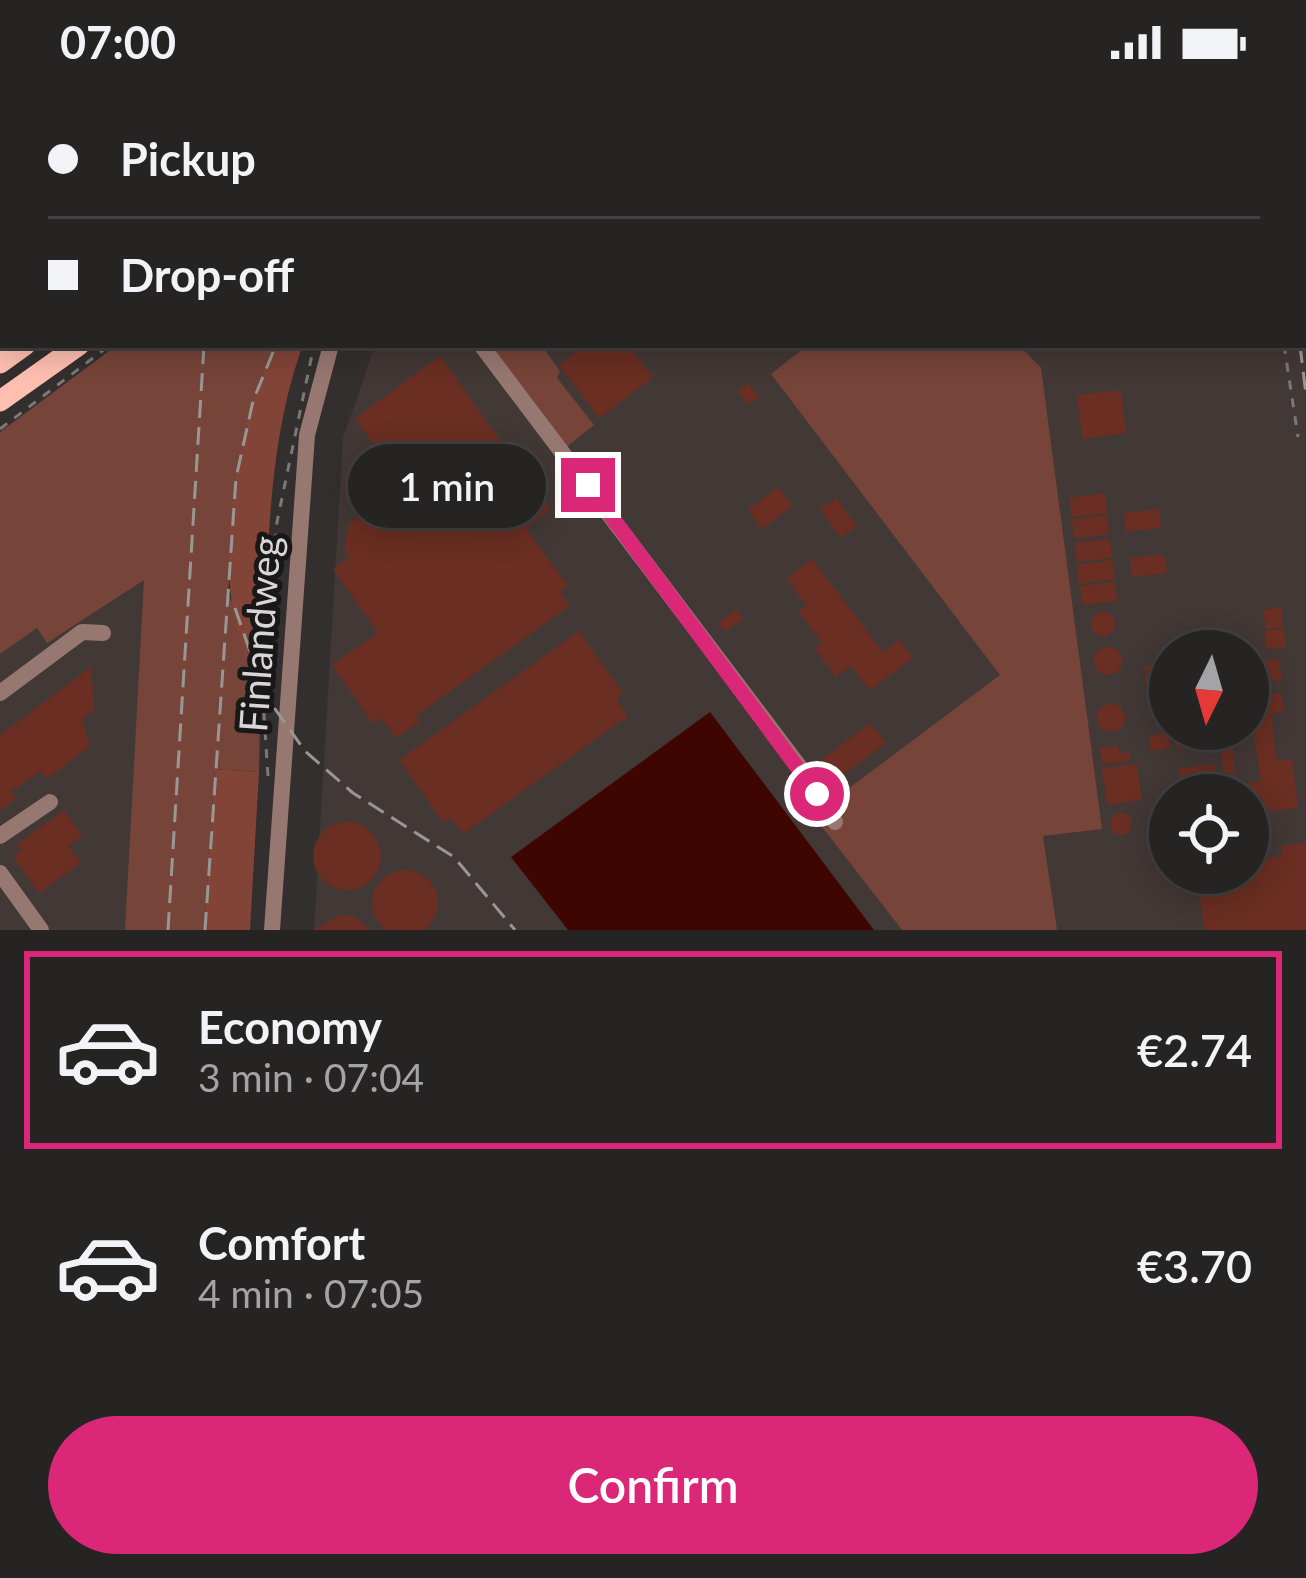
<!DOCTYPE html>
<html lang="en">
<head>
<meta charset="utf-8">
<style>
	body { margin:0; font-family:Lato,sans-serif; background:#2e2b2b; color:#f1f3f6; height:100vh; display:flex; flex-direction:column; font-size:45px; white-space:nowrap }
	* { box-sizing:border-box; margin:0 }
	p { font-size:39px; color:#a4a4a6 }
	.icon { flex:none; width:66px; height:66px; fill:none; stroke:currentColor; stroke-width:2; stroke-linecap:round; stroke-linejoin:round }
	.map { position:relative; height:846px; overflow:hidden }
	.sheet { display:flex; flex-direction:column; background:#262323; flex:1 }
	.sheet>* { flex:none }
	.top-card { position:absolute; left:0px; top:0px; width:1308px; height:264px; box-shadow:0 6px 30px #0003,0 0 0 3px #424041; display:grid; align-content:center; height:264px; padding:0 48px; background:#262323 }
	.needle { width:78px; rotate:185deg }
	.fabs { position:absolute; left:1149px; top:546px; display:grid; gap:24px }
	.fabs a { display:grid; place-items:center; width:120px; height:120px; border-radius:50%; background:#262323; box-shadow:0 6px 30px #0003,0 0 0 3px #424041; font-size:60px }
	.end { position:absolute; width:54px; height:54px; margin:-27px; border:15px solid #db2777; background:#fff; box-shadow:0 0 0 6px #fff }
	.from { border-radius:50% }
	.bubble { position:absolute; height:84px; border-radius:42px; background:#262323; box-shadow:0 6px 30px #0003,0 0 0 3px #424041; font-size:39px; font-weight:600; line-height:84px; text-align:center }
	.top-card b { display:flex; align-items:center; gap:42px; height:114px; font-size:45px }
	.top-card b+b { border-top:3px solid #424041 }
	.top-card i { width:30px; height:30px; background:#f1f3f6 }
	ul { padding:21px 0 0; list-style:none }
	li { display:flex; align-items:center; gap:36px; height:198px; margin:0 24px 18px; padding:0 24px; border:6px solid transparent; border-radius:0px }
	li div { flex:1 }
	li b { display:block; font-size:45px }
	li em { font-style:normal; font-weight:600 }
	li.selected { border-color:#db2777 }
	li>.icon { width:108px; height:108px; stroke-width:1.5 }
	.button { display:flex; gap:24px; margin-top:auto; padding:24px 48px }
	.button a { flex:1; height:138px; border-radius:72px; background:#db2777; color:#fff; font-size:48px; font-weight:600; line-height:138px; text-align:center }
	.status { display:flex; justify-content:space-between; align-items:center; height:84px; padding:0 60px; background:#262323; direction:ltr }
	.status svg { height:33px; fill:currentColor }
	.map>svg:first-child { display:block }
</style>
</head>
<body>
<div class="status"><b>07:00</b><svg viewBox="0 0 49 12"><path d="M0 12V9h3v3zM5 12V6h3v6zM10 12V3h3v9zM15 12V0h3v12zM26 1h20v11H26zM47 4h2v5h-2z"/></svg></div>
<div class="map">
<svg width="1306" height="846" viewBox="0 0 1306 846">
	<rect width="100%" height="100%" fill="#332f2f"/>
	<path fill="#423836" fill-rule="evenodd" d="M671 0H1306V846H314L343 354 375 261H1305V3H667ZM1170 567H1248V645H1170ZM1170 711H1248V789H1170Z
		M157 261 127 846H0V360Z"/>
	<path fill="#764439" d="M117 261H276L246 346 228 507 261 602 259 688 215 685 204 846H125L144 496 47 559 37 544 0 570V348Z
		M482 261H541L560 287 557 294 594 341 563 366Z
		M808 261H1019L1041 284 1102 745 1043 752 1057 846H902L819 739 832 727 829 719 1000 591 771 290Z"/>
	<path fill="#824437" d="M276 261H303C264 366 269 491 261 602 203 517 233 348 276 261Z
		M215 685 259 688 250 846H204Z"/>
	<path fill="#3f0500" d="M710 628 874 846H568L511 773Z"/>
	<path fill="#6a2e22" d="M585 261H628L653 294 599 334 559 281Z
		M440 272 550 426 526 444 568 502 560 508 570 522 416 632 420 638 396 654 381 634 373 640 332 581 378 549 333 485 350 473 344 466 349 440 368 426 344 392 378 367 355 334Z
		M748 299 759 313 748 321 738 307Z
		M1121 306 1126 349 1082 355 1077 311Z
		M778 403 793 422 762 445 748 426Z
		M1105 409 1107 429 1072 433 1069 414Z
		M836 414 857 442 841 454 820 426Z
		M1159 425 1161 444 1126 448 1124 429Z
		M1107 431 1109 450 1074 455 1072 435Z
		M1110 455 1112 474 1077 478 1075 459Z
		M1164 470 1167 489 1132 493 1130 474Z
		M812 475 883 568 899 556 913 574 870 606 851 582 836 593 815 565 822 559 798 527 806 521 786 495Z
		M1112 476 1115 495 1079 500 1077 481Z
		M1115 498 1117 517 1082 521 1080 502Z
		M1281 523 1283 543 1266 545 1263 526Z
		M736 525 743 535 725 548 718 539Z
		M1091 540a12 12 0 1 1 24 0a12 12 0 1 1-24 0Z
		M1284 545 1286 563 1267 565 1264 547Z
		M579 547 623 609 616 615 628 632 463 750 451 734 443 738 399 676Z
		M1094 577a14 14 0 1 1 28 0a14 14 0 1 1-28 0Z
		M1279 575 1282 596 1248 600V579Z
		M1170 578V606L1147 609 1144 582Z
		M91 583 94 626 82 635 90 662 53 691 45 694 40 687 11 708 16 715 0 727V651Z
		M1281 609 1284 628 1271 630 1277 677 1292 675 1298 724 1248 730V711H1236L1235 701 1261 697 1248 614Z
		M1097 634a14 14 0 1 1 28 0a14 14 0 1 1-28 0Z
		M870 639 886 659 823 706 807 687Z
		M1174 645H1217L1218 659 1176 664Z
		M1218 645H1230L1235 688 1224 690Z
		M1168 647 1170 664 1151 667 1149 653Z
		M1118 662 1119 669 1129 668 1130 677 1102 680 1100 664Z
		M1137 680 1142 716 1107 721 1102 684Z
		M1214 680 1218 711H1182L1178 685Z
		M64 726 82 752 68 762 81 779 39 809 13 773 22 767 17 760Z
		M1110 740a11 11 0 1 1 22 0a11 11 0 1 1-22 0Z
		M313 772a34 34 0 1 1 68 0a34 34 0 1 1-68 0Z
		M1306 759V846H1204L1197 789H1248V776L1282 772 1281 762Z
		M372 819a33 33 0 1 1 66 0a33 33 0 1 1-66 0Z
		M341 831 353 832 371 846H313Z"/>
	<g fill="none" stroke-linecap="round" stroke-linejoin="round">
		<path stroke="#7b7878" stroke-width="3" stroke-dasharray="9 9" stroke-linecap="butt" d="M484 3 490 0
			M548 3 552 0
			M1284 261 1298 353
			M0 345 110 261
			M268 692 264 631 277 438 314 261"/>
		<path stroke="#977871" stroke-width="16" d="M6 3 10 0
			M351 3 354 0
			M594 3 598 0
			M1305 45 1306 43
			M0 259 3 257
			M481 261 799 682 835 738
			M0 609 82 548 103 549
			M0 752 50 718
			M0 789 41 846
			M272 846 307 351 331 261"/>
		<path stroke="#febfb1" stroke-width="21" d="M382 3 386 0
			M438 3 442 0
			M0 279 25 261
			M0 317 79 261"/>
		<path stroke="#999696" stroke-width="3" stroke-dasharray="18 9" stroke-linecap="butt" d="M1155 0 1160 3
			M298 3 300 0
			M729 3 753 0
			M1300 261 1306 311
			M235 524 265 611 305 667 353 709 454 773 515 846
			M168 846 204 261
			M205 846 236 394 253 317 276 261"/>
	</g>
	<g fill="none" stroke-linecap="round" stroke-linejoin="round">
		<path stroke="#db2777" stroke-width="15" d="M588 401 817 710"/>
	</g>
	<g text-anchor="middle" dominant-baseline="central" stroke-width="10" stroke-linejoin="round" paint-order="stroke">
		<g font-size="39" fill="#d8d6d6" stroke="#191818">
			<text transform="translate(259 550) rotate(-86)">Finlandweg</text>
		</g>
	</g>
</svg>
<div class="fabs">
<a><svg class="needle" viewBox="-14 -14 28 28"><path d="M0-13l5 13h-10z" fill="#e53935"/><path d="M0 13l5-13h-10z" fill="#a4a4a6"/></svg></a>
<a><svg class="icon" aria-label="locate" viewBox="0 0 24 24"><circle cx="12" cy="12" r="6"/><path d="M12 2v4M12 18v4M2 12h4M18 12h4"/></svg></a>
</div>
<i class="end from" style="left:817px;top:710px"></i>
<i class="end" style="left:588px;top:401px"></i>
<div class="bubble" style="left:348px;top:360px;width:198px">1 min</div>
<div class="top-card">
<b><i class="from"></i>Pickup</b>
<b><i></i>Drop-off</b>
</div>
</div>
<section class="sheet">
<ul>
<li class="selected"><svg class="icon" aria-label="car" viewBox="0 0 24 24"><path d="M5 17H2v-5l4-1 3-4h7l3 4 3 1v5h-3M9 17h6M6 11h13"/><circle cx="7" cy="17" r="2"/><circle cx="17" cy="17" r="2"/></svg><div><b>Economy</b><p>3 min · 07:04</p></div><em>€2.74</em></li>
<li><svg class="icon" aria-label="car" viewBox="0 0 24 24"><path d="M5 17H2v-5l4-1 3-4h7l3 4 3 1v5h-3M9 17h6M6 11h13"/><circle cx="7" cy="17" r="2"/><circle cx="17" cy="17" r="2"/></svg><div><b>Comfort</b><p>4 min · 07:05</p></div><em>€3.70</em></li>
</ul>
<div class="button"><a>Confirm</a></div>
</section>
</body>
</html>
